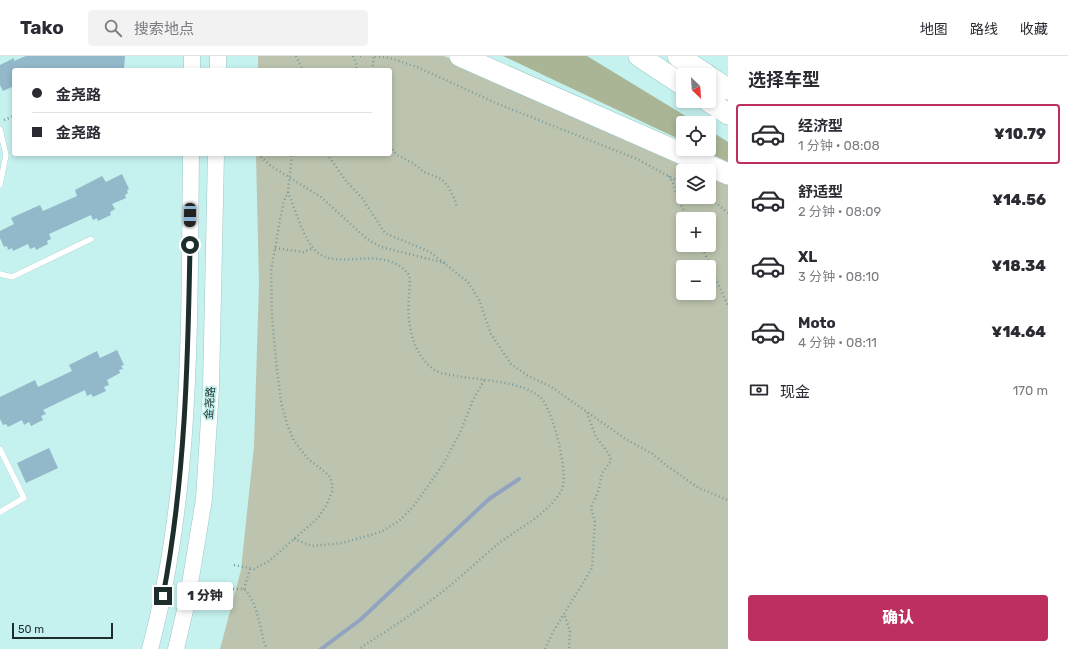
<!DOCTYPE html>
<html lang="zh">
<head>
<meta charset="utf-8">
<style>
	body { margin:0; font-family:Rubik,"Noto Sans SC",sans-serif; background:#f2f2f3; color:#2b2b33; height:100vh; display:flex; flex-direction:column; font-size:15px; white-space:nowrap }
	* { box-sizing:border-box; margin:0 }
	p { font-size:13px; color:#7c7c81 }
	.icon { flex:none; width:22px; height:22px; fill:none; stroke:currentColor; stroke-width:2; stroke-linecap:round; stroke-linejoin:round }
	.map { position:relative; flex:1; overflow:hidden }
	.drawer { display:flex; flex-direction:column; background:#fff; width:340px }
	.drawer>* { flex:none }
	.guide { position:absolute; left:12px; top:12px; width:380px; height:88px; border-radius:4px; box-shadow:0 2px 6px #0003; display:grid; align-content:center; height:88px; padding:0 20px; background:#fff }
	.needle { width:26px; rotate:155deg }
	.fabs { position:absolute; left:676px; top:12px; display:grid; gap:8px }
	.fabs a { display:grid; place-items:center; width:40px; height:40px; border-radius:4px; background:#fff; box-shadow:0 2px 6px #0003; font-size:20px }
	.scale { position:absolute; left:12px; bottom:10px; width:101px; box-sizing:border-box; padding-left:4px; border:2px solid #1c2d2c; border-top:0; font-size:11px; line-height:14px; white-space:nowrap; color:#1c2d2c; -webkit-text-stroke:3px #c5f1ef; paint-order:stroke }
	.end { position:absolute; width:18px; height:18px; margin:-9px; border:5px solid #1c2d2c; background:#fff; box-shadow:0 0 0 2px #fff }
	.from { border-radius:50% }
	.bubble { position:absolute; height:28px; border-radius:4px; background:#fff; box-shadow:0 2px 6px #0003; font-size:13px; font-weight:800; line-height:28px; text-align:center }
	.car { position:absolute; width:12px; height:24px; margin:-12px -6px; border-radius:5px; box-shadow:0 0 3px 1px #0007; background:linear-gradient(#222 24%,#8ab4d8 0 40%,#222 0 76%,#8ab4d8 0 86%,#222 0) }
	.guide b { display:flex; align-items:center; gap:14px; height:38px; font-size:15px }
	.guide b+b { border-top:1px solid #e1e1e2 }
	.guide i { width:10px; height:10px; background:#2b2b33 }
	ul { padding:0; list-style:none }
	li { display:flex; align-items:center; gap:12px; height:60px; margin:0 8px 6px; padding:0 12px; border:2px solid transparent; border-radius:4px }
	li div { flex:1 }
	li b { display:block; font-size:15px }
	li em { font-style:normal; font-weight:800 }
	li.on { border-color:#bd2f60 }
	li>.icon { width:36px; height:36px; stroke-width:1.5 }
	h2 { padding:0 20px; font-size:18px; line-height:48px }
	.pay { display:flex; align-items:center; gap:10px; height:44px; padding:0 20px; font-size:15px }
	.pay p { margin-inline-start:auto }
	.action { display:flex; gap:8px; margin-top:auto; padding:8px 20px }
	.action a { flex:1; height:46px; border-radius:4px; background:#bd2f60; color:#fff; font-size:16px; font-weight:800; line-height:46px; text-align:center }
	header { display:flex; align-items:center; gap:24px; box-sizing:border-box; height:56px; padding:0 20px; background:#fff; border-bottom:1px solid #e1e1e2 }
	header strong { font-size:19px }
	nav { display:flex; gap:22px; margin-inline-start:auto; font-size:14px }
	.search { width:280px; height:36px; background:#f2f2f3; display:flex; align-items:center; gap:10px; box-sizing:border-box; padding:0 14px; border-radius:4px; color:#7c7c81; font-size:15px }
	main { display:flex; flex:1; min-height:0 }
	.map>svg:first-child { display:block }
</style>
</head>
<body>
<header>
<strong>Tako</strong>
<div class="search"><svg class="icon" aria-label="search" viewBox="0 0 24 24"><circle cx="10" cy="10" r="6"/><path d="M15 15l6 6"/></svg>搜索地点</div>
<nav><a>地图</a><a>路线</a><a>收藏</a></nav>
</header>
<main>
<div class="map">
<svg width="728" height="593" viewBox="0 0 728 593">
	<rect width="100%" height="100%" fill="#c5f1ef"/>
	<path fill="#bcc4af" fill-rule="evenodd" d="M258 0H444L703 115H683V141H709V117L728 126V593H220L241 514 254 390 259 227 256 98H390V14H258ZM683 163H709V189H683ZM683 211H709V237H683Z"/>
	<path fill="#a9b595" d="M503 0H587L697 67H683V85Z
		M709 74 728 86V106L700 93H709Z"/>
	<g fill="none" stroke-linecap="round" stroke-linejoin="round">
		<path stroke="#92a3c0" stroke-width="4" d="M321 593 360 564 489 443 519 423"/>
	</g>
	<path fill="#92b8c9" d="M26 0H125L124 13 84 14V13L61 12 56 14H14V30L3 35 0 29V9L14 2V5Z
		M122 118 129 133 127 134 128 137 125 139 126 142 112 148 115 153 110 156 111 159 98 165 97 162 93 164 91 159 49 178 51 183 47 185 48 188 36 194 35 191 30 193 28 188 13 195 12 192 8 194 7 190 4 191 0 182V175L14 168 11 162 40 149 43 155 77 140 75 134 102 120 106 126Z
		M117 294 124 309 121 310 123 313 119 314 120 317 107 324 109 329 104 331 106 335 93 341 91 338 87 340 85 334 70 341 43 354 46 358 41 360 43 364 31 370 29 366 24 369 22 364 8 371 6 368 3 369 0 363V341L35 324 38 331 72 315 69 309 97 295 100 302Z
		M49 392 58 412 26 427 17 407Z"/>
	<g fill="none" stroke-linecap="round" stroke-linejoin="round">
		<defs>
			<path id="lane" d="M0 73 6 99 0 129
				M0 218 12 221 91 183
				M0 393 24 442 0 456"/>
			<path id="secondary" d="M192 14V0
				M218 14V0
				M150 593C193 432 189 263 191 98
				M176 593 187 546 204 443 211 332 216 98"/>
			<path id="highway" d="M460 0 728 118
				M639 0 683 29
				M678 0 707 19
				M709 21 728 33
				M708 45 728 58"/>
		</defs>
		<use href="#lane" stroke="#9dc8c6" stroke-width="6"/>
		<use href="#secondary" stroke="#9dc8c6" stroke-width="17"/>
		<use href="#highway" stroke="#9dc8c6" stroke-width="22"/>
		<path stroke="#7a9a99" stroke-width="2.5" stroke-dasharray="1 3" stroke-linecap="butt" d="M296 0 303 14
			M353 0 357 10 356 14
			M360 0H364
			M375 0 390 2 417 11 498 48 637 103 683 128
			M372 14 374 0
			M4 64 14 60
			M390 90 397 99 413 107 424 116 441 123 448 130 455 144 457 152
			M258 98 271 110 321 141 367 183 381 191 445 207
			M327 98 346 125 362 142 385 177 430 196 468 226 479 244 491 278 511 308 528 320 550 330 627 384 653 398 663 407 690 426 699 432 728 444
			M669 120 673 127 679 146 689 163
			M288 136C296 155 301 177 314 193 334 216 373 191 401 211 404 213 407 216 409 219 411 226 409 234 409 241 407 266 411 295 432 312 439 318 448 318 456 320 480 324 523 325 541 342 553 353 569 419 562 433 550 457 519 472 498 488 475 507 454 528 430 545 407 562 383 577 359 593
			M709 141 728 157
			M701 189 728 250
			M275 192 303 196 314 192
			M294 483 312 490 342 487 381 476 399 465 413 451 442 410 460 377 473 344 485 323
			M234 509 254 513 269 505 317 463 326 450 332 436V428L330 421 325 416 308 403 294 385 287 368 281 346 276 305 272 260 271 215 280 164 284 145 288 136 292 98
			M229 533H244C260 549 258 573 267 593
			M244 533 250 513
			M565 560 570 575 569 593
			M545 593 553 576 592 512 595 466 591 452 599 433 602 417 611 405 610 400 606 394 596 381 587 357"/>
		<use href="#lane" stroke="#fff" stroke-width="5.5"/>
		<use href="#secondary" stroke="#fff" stroke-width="16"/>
		<use href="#highway" stroke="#fff" stroke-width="21"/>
	</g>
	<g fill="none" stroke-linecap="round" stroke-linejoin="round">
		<path stroke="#1c2d2c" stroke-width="5" d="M163 540C185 424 188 307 190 189"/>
	</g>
	<g text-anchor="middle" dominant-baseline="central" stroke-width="3.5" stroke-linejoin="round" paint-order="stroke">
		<g font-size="11" fill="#1c2d2c" stroke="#c5f1ef">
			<text transform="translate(210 347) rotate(-86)">金尧路</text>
		</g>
	</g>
</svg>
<div class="fabs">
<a><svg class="needle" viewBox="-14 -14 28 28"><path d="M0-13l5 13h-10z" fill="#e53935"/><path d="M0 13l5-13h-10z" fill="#7c7c81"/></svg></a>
<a><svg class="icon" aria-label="locate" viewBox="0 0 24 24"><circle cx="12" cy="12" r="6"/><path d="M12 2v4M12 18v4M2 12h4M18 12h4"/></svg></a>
<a><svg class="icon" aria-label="layers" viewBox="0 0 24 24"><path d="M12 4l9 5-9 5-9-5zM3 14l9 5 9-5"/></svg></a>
<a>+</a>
<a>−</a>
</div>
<div class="scale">50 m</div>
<i class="end from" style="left:190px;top:189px"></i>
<i class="end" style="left:163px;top:540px"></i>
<div class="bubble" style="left:177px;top:526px;width:56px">1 分钟</div>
<i class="car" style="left:190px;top:159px;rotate:181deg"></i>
<div class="guide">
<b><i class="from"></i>金尧路</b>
<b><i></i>金尧路</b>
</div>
</div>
<section class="drawer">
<h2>选择车型</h2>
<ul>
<li class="on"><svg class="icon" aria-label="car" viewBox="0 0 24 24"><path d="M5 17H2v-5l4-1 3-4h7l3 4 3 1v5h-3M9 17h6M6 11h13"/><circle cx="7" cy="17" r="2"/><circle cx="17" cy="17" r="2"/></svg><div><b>经济型</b><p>1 分钟 · 08:08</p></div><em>¥10.79</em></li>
<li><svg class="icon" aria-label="car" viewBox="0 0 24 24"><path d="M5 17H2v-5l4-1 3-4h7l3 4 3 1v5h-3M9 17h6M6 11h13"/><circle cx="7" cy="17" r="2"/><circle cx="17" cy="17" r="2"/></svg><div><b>舒适型</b><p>2 分钟 · 08:09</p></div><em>¥14.56</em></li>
<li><svg class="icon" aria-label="car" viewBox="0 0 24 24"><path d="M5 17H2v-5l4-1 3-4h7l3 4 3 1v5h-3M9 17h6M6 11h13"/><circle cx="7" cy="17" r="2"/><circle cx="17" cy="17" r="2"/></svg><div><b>XL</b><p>3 分钟 · 08:10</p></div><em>¥18.34</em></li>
<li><svg class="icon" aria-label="car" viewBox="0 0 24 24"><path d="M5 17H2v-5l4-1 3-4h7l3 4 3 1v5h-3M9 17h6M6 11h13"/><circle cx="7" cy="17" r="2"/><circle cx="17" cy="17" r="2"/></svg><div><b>Moto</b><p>4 分钟 · 08:11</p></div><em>¥14.64</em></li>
</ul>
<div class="pay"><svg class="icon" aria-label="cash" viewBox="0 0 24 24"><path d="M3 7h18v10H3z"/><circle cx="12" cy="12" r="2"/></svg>现金<p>170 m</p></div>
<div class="action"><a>确认</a></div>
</section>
</main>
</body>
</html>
